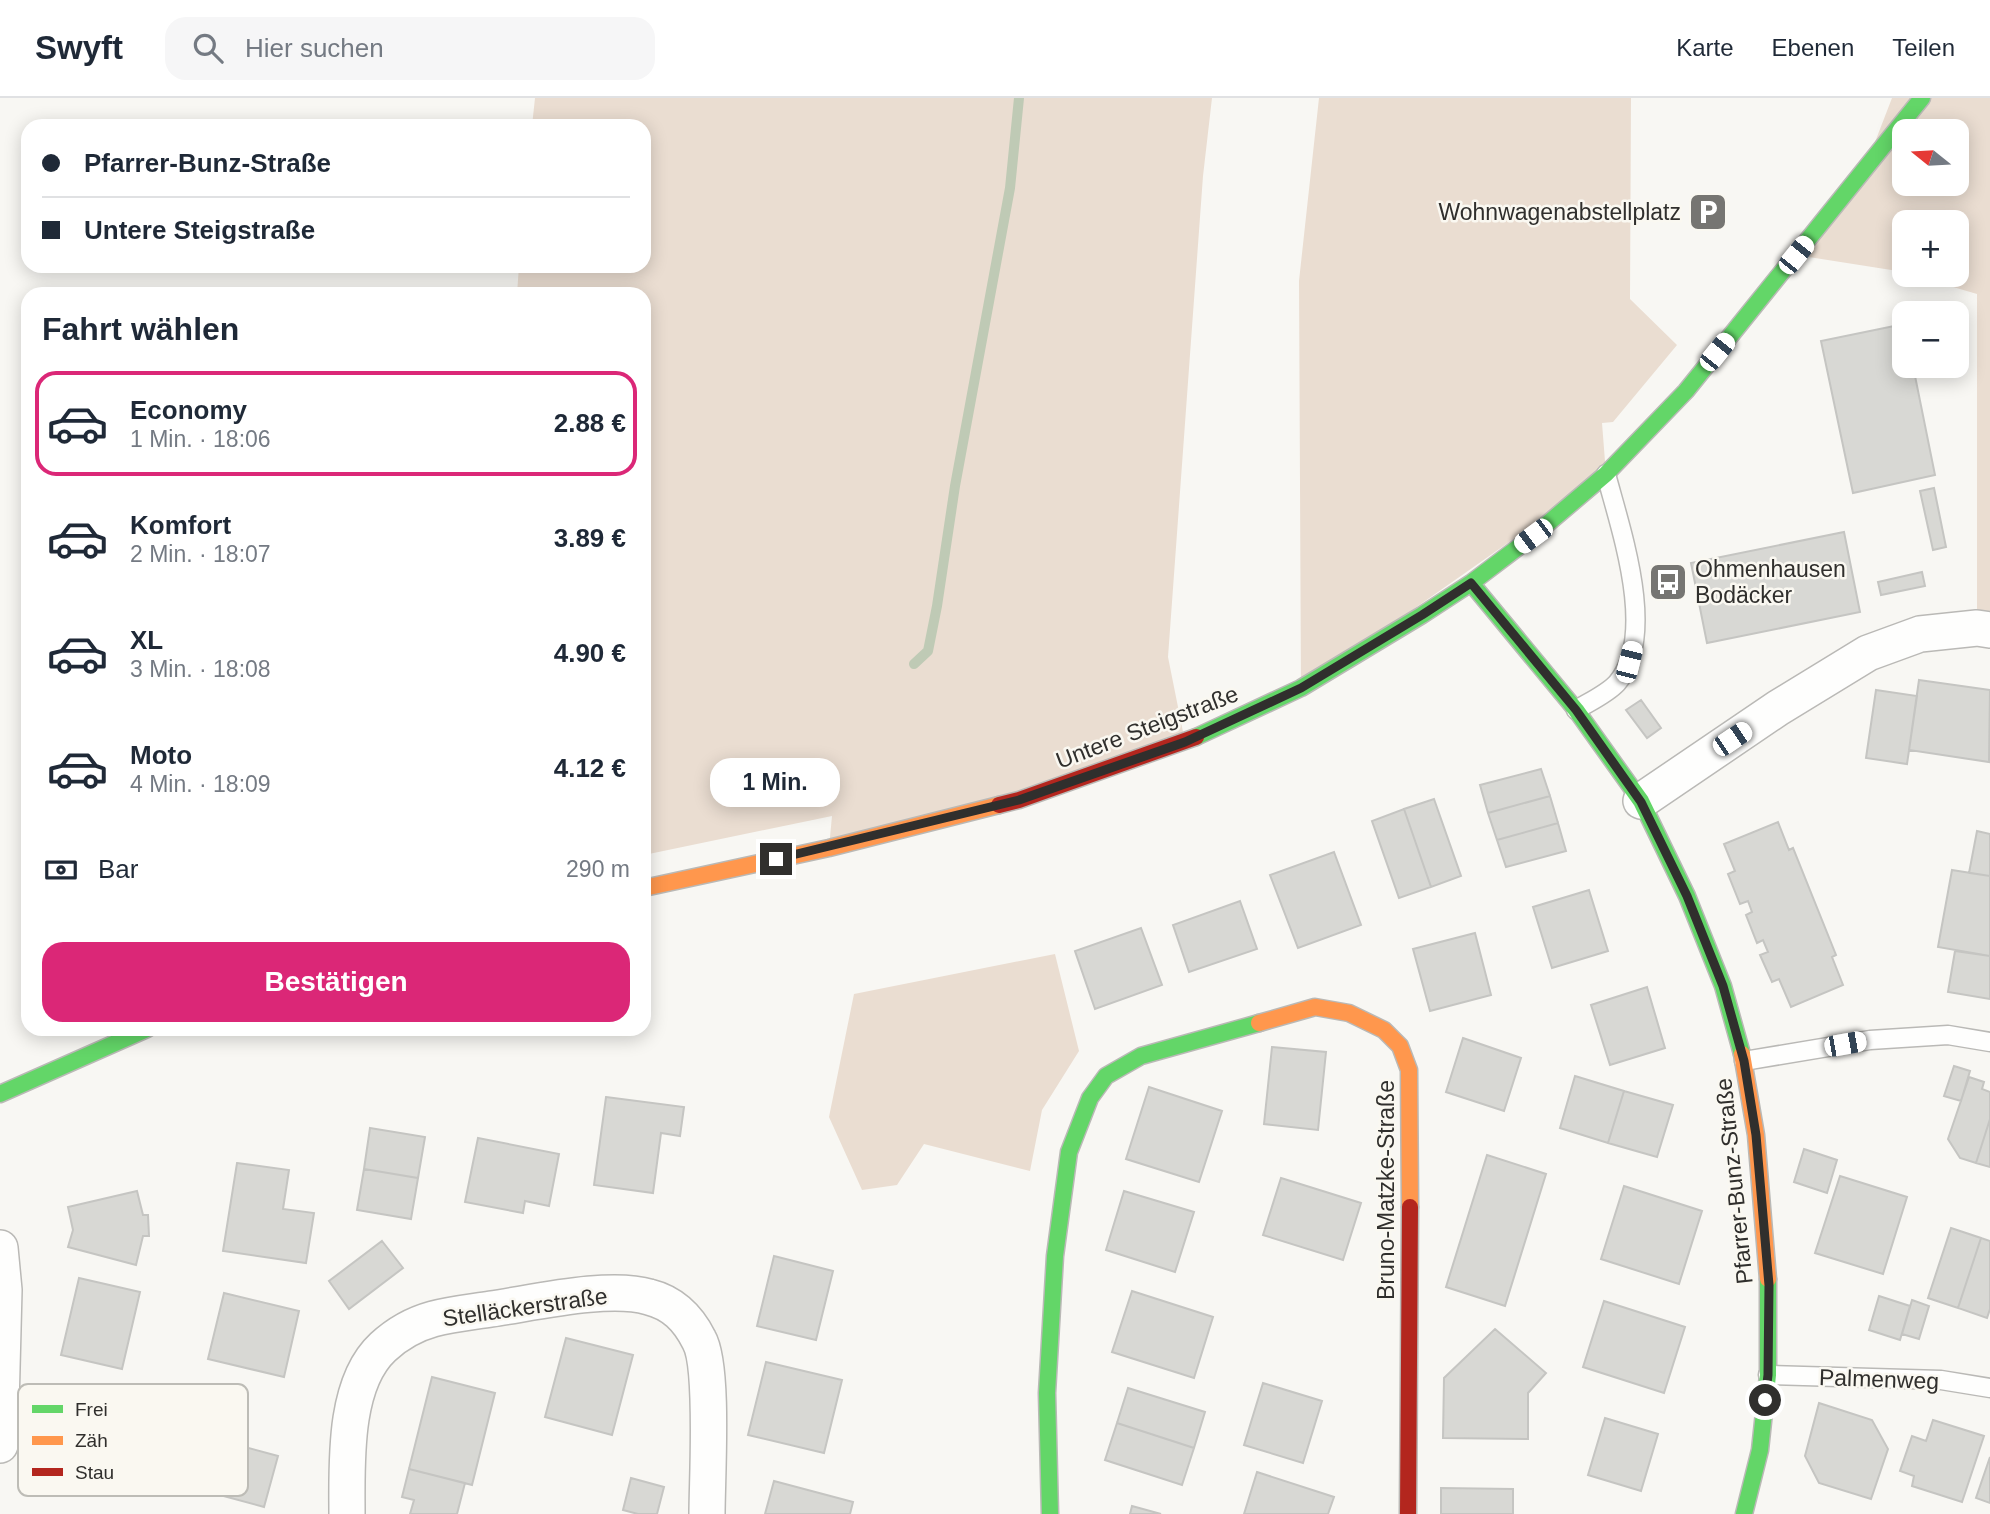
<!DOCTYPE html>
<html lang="de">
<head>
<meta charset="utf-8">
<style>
	body { margin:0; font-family:Arial,sans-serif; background:#f6f6f7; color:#1f2937; height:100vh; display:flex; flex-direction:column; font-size:26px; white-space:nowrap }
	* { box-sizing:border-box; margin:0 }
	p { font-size:23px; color:#747a83 }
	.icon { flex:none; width:38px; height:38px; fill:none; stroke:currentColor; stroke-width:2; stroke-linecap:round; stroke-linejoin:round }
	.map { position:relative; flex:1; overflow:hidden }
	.side { position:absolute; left:21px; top:189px; width:630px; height:749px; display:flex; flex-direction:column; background:#fff; border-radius:21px; box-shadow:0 4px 18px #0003 }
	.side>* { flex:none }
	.banner { position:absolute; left:21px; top:21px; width:630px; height:154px; border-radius:21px; box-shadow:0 4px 18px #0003; display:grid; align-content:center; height:154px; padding:0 21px; background:#fff }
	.needle { width:46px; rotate:288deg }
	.controls { position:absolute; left:1892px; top:21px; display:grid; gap:14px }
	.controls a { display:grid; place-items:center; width:77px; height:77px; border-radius:14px; background:#fff; box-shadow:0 4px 18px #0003; font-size:35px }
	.end { position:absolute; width:32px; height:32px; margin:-16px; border:9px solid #302f2d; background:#fff; box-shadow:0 0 0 4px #fff }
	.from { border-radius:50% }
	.bubble { position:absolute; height:49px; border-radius:21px; background:#fff; box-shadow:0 4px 18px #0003; font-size:23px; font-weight:700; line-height:49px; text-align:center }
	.car { position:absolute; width:21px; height:42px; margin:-21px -10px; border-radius:9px; box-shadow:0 0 5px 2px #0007; background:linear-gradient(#fff 24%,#345 0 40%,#fff 0 76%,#345 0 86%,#fff 0) }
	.banner b { display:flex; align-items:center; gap:24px; height:66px; font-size:26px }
	.banner b+b { border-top:2px solid #e0e1e3 }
	.banner i { width:18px; height:18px; background:#1f2937 }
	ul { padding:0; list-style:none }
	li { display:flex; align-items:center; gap:21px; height:105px; margin:0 14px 10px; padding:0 7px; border:4px solid transparent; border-radius:21px }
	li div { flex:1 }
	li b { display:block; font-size:26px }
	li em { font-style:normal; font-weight:700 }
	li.current { border-color:#db2777 }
	li>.icon { width:63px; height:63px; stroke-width:1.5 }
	h2 { padding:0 21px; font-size:32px; line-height:84px }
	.pay { display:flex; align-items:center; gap:18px; height:77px; padding:0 21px; font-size:26px }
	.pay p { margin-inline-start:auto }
	.action { display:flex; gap:14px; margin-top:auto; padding:14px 21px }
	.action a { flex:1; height:80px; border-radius:21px; background:#db2777; color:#fff; font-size:28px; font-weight:700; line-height:80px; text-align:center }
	header { display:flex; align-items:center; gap:42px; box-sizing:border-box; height:98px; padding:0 35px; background:#fff; border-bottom:2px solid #e0e1e3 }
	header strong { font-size:33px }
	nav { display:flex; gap:38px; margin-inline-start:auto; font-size:24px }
	.search { width:490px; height:63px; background:#f6f6f7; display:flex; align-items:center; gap:18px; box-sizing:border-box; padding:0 24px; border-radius:21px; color:#747a83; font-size:26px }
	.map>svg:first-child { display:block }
</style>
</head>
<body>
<header>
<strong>Swyft</strong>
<div class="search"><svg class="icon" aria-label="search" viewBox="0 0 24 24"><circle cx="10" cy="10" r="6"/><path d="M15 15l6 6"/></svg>Hier suchen</div>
<nav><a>Karte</a><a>Ebenen</a><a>Teilen</a></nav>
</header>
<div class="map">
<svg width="1990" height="1416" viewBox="0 0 1990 1416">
	<rect width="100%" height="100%" fill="#f8f7f3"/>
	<path fill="#eaddd1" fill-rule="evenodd" d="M535 0H1212L1203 78 1168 559 1185 644 829 750 832 718 644 757V196H517L519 168H644V28H532Z
		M1319 0H1631L1630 201 1677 247 1613 324 1602 325 1606 376 1301 590 1299 183Z
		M1892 0H1990V532L1977 530V196L1912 177H1956V124H1904V174L1796 157 1865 70ZM1904 33H1956V86H1904Z
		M1055 856 1079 953 1042 1012 1030 1073 924 1046 897 1087 862 1092 829 1019 854 896Z"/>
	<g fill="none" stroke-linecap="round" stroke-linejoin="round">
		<path stroke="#bfcab5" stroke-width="10" d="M914 566 928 553 937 508 955 388 1010 90 1019 0"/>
	</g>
	<path fill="#d8d8d4" stroke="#c5c5c2" stroke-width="2" d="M1904 226V268H1913L1935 377 1853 395 1821 243Z
		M1934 390 1946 449 1933 452 1920 393Z
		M1844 434 1860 514 1707 545 1691 465Z
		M1922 474 1925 488 1881 497 1878 484Z
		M1919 582 1990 592 1989 664 1909 652Z
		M1876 592 1917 598 1907 666 1866 660Z
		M1641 602 1661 630 1647 640 1626 612Z
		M1541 671 1550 698 1488 715 1480 687Z
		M1550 698 1558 725 1497 742 1488 715Z
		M1434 701 1461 778 1431 789 1404 711Z
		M1404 711 1431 789 1399 800 1372 723Z
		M1778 724 1789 752 1793 750 1836 857 1832 859 1843 887 1791 909 1779 881 1772 884 1760 857 1768 854 1763 842 1757 845 1746 817 1752 814 1748 803 1740 806 1728 776 1735 773 1724 746Z
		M1558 725 1566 753 1506 769 1497 742Z
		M1977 733 1990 736V778L1969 775Z
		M1334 754 1361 827 1298 850 1270 777Z
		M1952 772 1990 778V858L1938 849Z
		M1589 792 1608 853 1552 870 1533 809Z
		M1240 803 1257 851 1189 874 1173 827Z
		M1141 830 1162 887 1095 911 1075 853Z
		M1475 835 1491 897 1430 913 1413 851Z
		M1955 853 1990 858V901L1948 894Z
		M1647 889 1665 950 1610 967 1591 907Z
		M1463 940 1521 960 1504 1013 1446 994Z
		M1272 949 1326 954 1318 1032 1264 1026Z
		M1954 968 1970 973 1961 1003 1944 998Z
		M1575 978 1624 993 1608 1045 1560 1030Z
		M1969 979 1984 984 1982 991 1990 994V1021L1976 1065 1960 1060 1948 1041Z
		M1149 989 1222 1013 1199 1084 1126 1061Z
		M1624 993 1673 1007 1657 1059 1608 1045Z
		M606 999 684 1009 680 1038 661 1035 653 1095 594 1087Z
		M1990 1021V1069L1976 1065Z
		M370 1030 425 1039 418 1080 364 1071Z
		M478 1040 559 1056 549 1108 525 1103 523 1115 465 1104Z
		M1804 1051 1837 1062 1827 1095 1794 1084Z
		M1487 1057 1546 1076 1505 1208 1446 1189Z
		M237 1065 289 1072 283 1111 314 1115 306 1165 223 1153Z
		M364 1071 418 1080 411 1121 357 1112Z
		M1840 1078 1907 1099 1883 1176 1815 1155Z
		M1281 1080 1361 1105 1343 1162 1263 1137Z
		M1624 1088 1702 1113 1679 1186 1601 1161Z
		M137 1093 143 1117H148L149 1138H143L136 1167 68 1149 73 1132 68 1109Z
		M1124 1093 1194 1114 1175 1174 1106 1152Z
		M1951 1130 1981 1140 1958 1210 1928 1200Z
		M1981 1140 1990 1143V1211L1987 1220 1958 1210Z
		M382 1143 403 1170 349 1211 329 1183Z
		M774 1158 833 1173 816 1242 757 1228Z
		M79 1180 140 1194 122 1271 61 1257Z
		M1132 1193 1213 1219 1194 1280 1112 1254Z
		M224 1195 299 1213 284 1279 208 1261Z
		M1879 1198 1910 1208 1900 1242 1869 1232Z
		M1912 1202 1929 1208 1919 1241 1902 1236Z
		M1604 1203 1685 1229 1664 1295 1583 1269Z
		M1495 1231 1546 1275 1528 1295V1341L1443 1340 1444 1280Z
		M566 1240 633 1257 612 1337 545 1319Z
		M766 1264 842 1282 824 1355 748 1337Z
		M432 1279 495 1295 472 1387 409 1371Z
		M1263 1285 1322 1303 1303 1365 1244 1347Z
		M1128 1290 1205 1314 1194 1350 1117 1325Z
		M1819 1305 1872 1322 1888 1351 1871 1401 1819 1385 1805 1358Z
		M1605 1320 1658 1336 1641 1393 1588 1377Z
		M1933 1322 1984 1338 1962 1404 1912 1388 1914 1378 1900 1373 1912 1338 1926 1343Z
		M1117 1325 1194 1350 1182 1387 1105 1362Z
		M204 1338 278 1358 264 1409 190 1389Z
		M1990 1359V1405L1976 1400Z
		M409 1371 465 1385 457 1416H410L414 1402 402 1399Z
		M1257 1374 1334 1399 1328 1416H1244Z
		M631 1380 664 1389 657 1416H638L623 1412Z
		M774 1383 853 1404 850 1416H765Z
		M1441 1390 1513 1391V1416H1441Z
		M1132 1408 1161 1416H1130Z"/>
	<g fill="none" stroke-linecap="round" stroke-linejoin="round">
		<defs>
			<path id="lane" d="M1576 612C1589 604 1607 596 1617 585 1658 537 1620 430 1606 376
				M1744 963 1870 942 1948 937 1990 944
				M1768 1277 1941 1282 1990 1290"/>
			<path id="street" d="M1641 703 1778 610 1868 555 1920 536 1977 530 1990 532
				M0 1150 4 1192 0 1347
				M347 1416C347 1366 343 1286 383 1249 397 1236 415 1226 433 1221 452 1216 472 1214 491 1211 533 1205 609 1187 649 1199 673 1205 688 1220 699 1242 714 1268 707 1380 707 1416"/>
			<path id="fast" d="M1471 485 1576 612 1641 703 1687 798 1723 888 1742 956
				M1196 639 1301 590 1422 517 1471 485 1533 438 1606 376 1686 293 1922 0
				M0 996 147 931
				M1050 1416 1047 1295 1055 1158 1069 1054 1090 1000 1106 978 1141 958 1259 925
				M1744 1416 1760 1352 1768 1277V1181"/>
			<path id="slow" d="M644 790 829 750 999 707
				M1259 925 1315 909 1349 915 1384 932 1400 948 1409 972 1410 1109
				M1742 956 1756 1037 1768 1181"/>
			<path id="jam" d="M999 707 1019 702 1196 639
				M1408 1416 1410 1109"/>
		</defs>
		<use href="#lane" stroke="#bab9b6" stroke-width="21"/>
		<use href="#street" stroke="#bab9b6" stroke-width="38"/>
		<use href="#fast" stroke="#bab9b6" stroke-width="19"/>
		<use href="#slow" stroke="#bab9b6" stroke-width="19"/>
		<use href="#jam" stroke="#bab9b6" stroke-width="19"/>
		<use href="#lane" stroke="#fefefd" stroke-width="18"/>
		<use href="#street" stroke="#fefefd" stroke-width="35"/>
		<use href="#fast" stroke="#63d668" stroke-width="16"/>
		<use href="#slow" stroke="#ff974d" stroke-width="16"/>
		<use href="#jam" stroke="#b3261e" stroke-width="16"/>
	</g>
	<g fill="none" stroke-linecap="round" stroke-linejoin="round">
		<path stroke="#302f2d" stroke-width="9" d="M776 761 1019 702 1185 644 1301 590 1422 517 1471 485 1576 612 1641 704 1687 798 1723 888 1744 963 1756 1037 1769 1187 1768 1277 1765 1302"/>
	</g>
	<defs>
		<symbol id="parking-square" viewBox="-11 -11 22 22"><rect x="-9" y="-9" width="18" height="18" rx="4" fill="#767572" stroke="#faf8f1"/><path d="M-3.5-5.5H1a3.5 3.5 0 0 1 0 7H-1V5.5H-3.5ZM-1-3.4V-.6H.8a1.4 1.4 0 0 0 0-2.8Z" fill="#fff"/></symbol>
		<symbol id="bus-square" viewBox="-11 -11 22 22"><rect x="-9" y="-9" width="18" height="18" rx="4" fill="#767572" stroke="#faf8f1"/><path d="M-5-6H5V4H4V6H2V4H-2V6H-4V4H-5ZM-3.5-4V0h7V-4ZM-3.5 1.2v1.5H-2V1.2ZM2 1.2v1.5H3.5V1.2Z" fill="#fff"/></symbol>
	</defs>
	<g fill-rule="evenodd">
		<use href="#parking-square" x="1686" y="92" width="44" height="44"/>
		<use href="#bus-square" x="1646" y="462" width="44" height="44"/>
	</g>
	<g text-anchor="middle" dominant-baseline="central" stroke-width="5" stroke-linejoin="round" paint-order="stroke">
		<g font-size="23" fill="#302f2d" stroke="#faf8f1" text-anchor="end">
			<text x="1681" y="114">Wohnwagenabstellplatz</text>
			<text x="1695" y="471" text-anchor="start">Ohmenhausen<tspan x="1695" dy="26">Bodäcker</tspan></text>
		</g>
		<g font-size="23" fill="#302f2d" stroke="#faf8f1">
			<text transform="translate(1147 629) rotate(-21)">Untere Steigstraße</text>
			<text transform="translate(1734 1083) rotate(-96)">Pfarrer-Bunz-Straße</text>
			<text transform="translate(1386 1092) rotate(-90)">Bruno-Matzke-Straße</text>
			<text transform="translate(525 1209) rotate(-8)">Stelläckerstraße</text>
			<text transform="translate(1879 1281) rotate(2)">Palmenweg</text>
		</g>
	</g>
	<rect x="18" y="1286" width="230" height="112" rx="10" fill="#faf8f1" stroke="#bdbcb6" stroke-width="2"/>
	<rect x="32" y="1307" width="31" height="8" fill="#63d668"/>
	<rect x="32" y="1338" width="31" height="9" fill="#ff974d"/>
	<rect x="32" y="1370" width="31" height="8" fill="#b3261e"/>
	<g font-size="19" fill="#302f2d">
		<text x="75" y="1318">Frei</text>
		<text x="75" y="1349">Zäh</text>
		<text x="75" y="1381">Stau</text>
	</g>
</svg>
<div class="controls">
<a><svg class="needle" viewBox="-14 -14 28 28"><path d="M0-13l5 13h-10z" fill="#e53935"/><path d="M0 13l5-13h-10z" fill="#747a83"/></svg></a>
<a>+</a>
<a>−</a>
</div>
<i class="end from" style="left:1765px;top:1302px"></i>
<i class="end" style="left:776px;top:761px"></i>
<div class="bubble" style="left:710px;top:660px;width:130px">1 Min.</div>
<i class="car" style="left:1796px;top:157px;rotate:39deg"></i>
<i class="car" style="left:1717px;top:254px;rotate:39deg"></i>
<i class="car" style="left:1533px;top:438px;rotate:233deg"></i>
<i class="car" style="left:1629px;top:564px;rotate:14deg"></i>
<i class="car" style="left:1732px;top:641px;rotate:56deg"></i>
<i class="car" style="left:1845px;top:946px;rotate:80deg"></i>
<div class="banner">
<b><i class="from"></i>Pfarrer-Bunz-Straße</b>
<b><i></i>Untere Steigstraße</b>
</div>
<section class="side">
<h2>Fahrt wählen</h2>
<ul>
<li class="current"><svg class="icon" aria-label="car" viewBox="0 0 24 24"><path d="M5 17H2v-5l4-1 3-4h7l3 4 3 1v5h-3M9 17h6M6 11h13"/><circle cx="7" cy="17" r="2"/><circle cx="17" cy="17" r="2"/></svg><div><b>Economy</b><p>1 Min. · 18:06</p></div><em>2.88 €</em></li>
<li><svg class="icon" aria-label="car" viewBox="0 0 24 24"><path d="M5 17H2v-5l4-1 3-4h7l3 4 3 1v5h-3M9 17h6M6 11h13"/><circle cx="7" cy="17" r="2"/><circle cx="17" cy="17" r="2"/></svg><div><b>Komfort</b><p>2 Min. · 18:07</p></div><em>3.89 €</em></li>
<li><svg class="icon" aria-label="car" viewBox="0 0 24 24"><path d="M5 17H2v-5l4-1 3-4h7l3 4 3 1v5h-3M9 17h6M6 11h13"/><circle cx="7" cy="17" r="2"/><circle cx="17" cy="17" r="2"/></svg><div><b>XL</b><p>3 Min. · 18:08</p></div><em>4.90 €</em></li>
<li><svg class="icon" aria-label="car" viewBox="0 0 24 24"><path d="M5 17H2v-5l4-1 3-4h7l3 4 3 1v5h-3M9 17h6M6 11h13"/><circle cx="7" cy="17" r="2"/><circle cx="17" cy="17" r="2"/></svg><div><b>Moto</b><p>4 Min. · 18:09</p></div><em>4.12 €</em></li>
</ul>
<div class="pay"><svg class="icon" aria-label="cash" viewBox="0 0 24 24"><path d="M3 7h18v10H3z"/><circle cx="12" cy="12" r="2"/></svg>Bar<p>290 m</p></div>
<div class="action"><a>Bestätigen</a></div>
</section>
</div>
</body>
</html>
